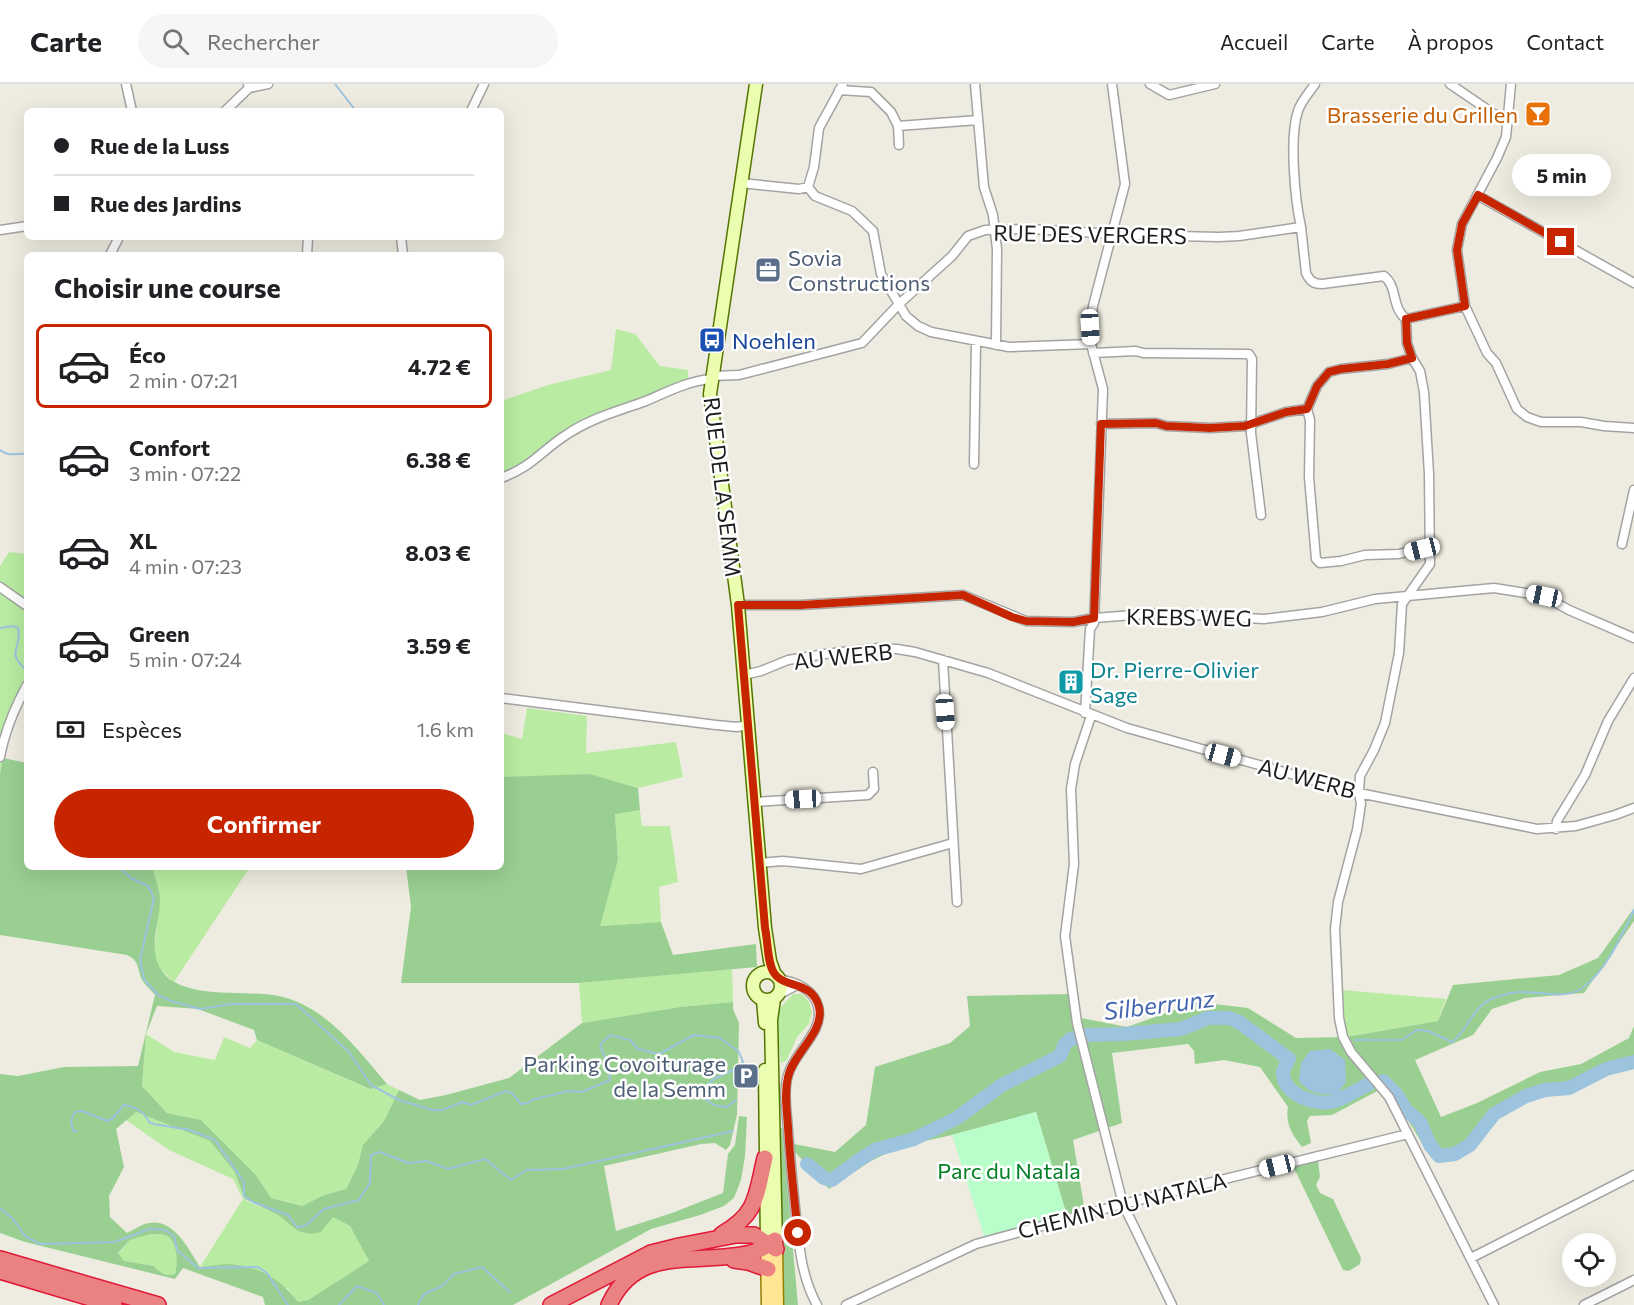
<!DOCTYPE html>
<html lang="fr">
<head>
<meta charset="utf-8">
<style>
	body { margin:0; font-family:Commissioner,sans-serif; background:#f6f6f6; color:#202124; height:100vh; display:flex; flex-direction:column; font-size:22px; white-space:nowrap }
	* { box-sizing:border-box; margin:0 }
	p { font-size:20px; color:#757577 }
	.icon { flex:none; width:33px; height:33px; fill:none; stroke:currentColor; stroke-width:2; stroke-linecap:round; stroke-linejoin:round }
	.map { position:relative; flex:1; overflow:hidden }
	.panel { position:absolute; left:24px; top:168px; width:480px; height:618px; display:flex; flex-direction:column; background:#fff; border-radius:9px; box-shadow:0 6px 24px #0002 }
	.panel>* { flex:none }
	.hud { position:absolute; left:24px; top:24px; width:480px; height:132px; border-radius:9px; box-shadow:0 6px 24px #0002; display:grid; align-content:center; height:132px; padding:0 30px; background:#fff }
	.fabs { position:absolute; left:1562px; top:1149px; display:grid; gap:12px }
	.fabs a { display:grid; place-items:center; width:54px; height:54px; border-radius:50%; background:#fff; box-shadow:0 6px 24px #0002; font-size:30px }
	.end { position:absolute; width:27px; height:27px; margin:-14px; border:8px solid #c72500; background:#fff; box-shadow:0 0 0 3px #fff }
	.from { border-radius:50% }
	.bubble { position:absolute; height:42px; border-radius:21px; background:#fff; box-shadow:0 6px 24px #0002; font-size:20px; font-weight:700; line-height:42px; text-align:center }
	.car { position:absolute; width:18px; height:36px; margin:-18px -9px; border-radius:8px; box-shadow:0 0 4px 2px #0007; background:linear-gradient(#fff 24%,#345 0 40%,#fff 0 76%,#345 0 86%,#fff 0) }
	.hud b { display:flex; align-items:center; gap:21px; height:57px; font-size:22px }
	.hud b+b { border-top:2px solid #e0e0e0 }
	.hud i { width:15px; height:15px; background:#202124 }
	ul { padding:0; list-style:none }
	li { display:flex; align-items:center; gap:18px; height:84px; margin:0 12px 9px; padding:0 18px; border:3px solid transparent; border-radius:9px }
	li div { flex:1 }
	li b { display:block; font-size:22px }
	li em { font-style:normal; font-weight:700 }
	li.selected { border-color:#c72500 }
	li>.icon { width:54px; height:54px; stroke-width:1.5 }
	h2 { padding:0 30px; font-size:27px; line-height:72px }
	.pay { display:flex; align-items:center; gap:15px; height:66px; padding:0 30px; font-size:22px }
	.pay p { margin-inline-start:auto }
	.action { display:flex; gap:12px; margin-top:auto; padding:12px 30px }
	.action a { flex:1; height:69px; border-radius:36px; background:#c72500; color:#fff; font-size:24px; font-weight:700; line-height:69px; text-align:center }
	header { display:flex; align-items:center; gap:36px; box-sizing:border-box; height:84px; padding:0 30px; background:#fff; border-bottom:2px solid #e0e0e0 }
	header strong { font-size:28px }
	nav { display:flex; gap:33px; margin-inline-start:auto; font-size:21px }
	.search { width:420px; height:54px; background:#f6f6f6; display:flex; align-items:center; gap:15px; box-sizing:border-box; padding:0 21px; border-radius:33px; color:#757577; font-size:22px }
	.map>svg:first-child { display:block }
</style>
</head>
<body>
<header>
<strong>Carte</strong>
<div class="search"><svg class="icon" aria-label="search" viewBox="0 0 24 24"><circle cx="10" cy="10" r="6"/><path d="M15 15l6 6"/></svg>Rechercher</div>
<nav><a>Accueil</a><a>Carte</a><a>À propos</a><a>Contact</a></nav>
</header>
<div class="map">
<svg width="1634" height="1221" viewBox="0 0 1634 1221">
	<rect width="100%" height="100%" fill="#eeece0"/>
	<path fill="#b9eca2" d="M616 245 635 250 660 282 688 286V304C647 319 606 332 568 356 546 370 526 387 501 397V317L548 301 611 286Z
		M9 468 27 470V614L18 609 1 649 3 674 0 690V482Z
		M527 624 587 632 586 669 676 658 683 693 638 704 590 690 501 695V649L522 655Z
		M640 726 642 742H670L678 798 659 803 661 838 599 842 618 776 615 729Z
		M152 783H250L174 898 159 884 154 868 160 816Z
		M732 885 733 918 680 923 582 939 579 899Z
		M1342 906 1446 915 1438 937 1346 953Z
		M793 910H802L809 918 812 928 809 940 797 953 787 976 781 979 776 937 779 925Z
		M146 950 174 968 215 976 224 953 250 964 257 956 369 1005 387 1000 399 1006 384 1037 364 1061 358 1081 346 1105 324 1111 302 1122 271 1114 256 1091 201 1036 167 1029 142 1002Z
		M136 1028 210 1057 234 1087 245 1116 278 1131 298 1147 321 1148 332 1132 350 1142 369 1177 308 1216 297 1218 288 1205 237 1180 200 1183 243 1115 233 1095 169 1066 126 1036Z
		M151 1150C156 1150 163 1150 167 1152 179 1158 178 1180 175 1191 167 1193 158 1189 154 1182L124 1177 118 1170 130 1156Z"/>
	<path fill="#99d092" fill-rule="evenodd" d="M3 674 27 679V783H152C155 794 161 808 160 819 159 840 149 862 159 882 176 918 246 905 279 912 326 922 358 966 387 1000L370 1005 257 956 254 946 198 925 157 922 146 950 142 1002 167 1029 201 1036 256 1091 271 1114 302 1122 324 1111 346 1105 358 1081 363 1061 384 1037 399 1006 420 1016 446 1011 509 994 582 939 680 923 733 918V925L739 939 737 1031 730 1061 726 1066 715 1059 701 1060 604 1082 616 1147 672 1129 723 1109 728 1070 735 1061 739 1032 747 1033 745 1072 741 1096 734 1114 724 1122 700 1131 651 1145 513 1221H265L263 1213 183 1184 175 1195 25 1158 0 1149V990L18 992 64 983 138 982 155 911C151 906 145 901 142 896 137 885 140 877 127 871L0 851V690ZM136 1028 210 1057 234 1087 245 1115 278 1131 298 1147 310 1150 321 1148 333 1133 350 1142 369 1177 308 1216 298 1218C283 1198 264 1185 238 1181 227 1178 212 1182 200 1183 189 1166 174 1134 149 1139 142 1140 134 1146 127 1149L110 1133 109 1112 124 1083 116 1045ZM151 1150C156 1150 163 1150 167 1152 178 1158 178 1180 175 1190 167 1193 159 1189 154 1182L124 1177 118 1169 130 1156Z
		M590 690 638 704 640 726 615 730 618 776 600 842 661 838 673 871 756 860 757 883 579 899H401L411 823 406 783H501V693Z
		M1634 824V837L1584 909 1525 914 1492 925 1473 951 1415 976 1441 1033 1477 1019 1540 988 1581 980 1629 954 1634 942V975L1569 1005 1503 1019 1478 1052 1431 1074 1403 1028 1383 1004 1332 1031 1310 1032 1307 1037 1311 1059 1302 1063C1292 1051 1285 1039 1288 1023L1260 983 1224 976 1195 980 1194 967 1188 960 1112 969 1122 1039 1073 1056 1085 1128 1067 1132 1036 1028 952 1051 899 1063 871 1077 829 1105 793 1066 794 1060 835 1068 866 1041 875 983 950 959 970 942 967 912 1071 910 1081 934 1127 943 1197 918 1248 924 1296 954 1346 953 1438 937 1453 901 1559 891 1598 874Z
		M780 1044H782L798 1221H784Z
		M1318 1076 1320 1093 1316 1101 1320 1109 1333 1115 1361 1174 1360 1180 1349 1187 1343 1186 1293 1082Z"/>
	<path fill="#b9fdcb" d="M1036 1028 1067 1132 985 1155 952 1051Z"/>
	<path fill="#9dc4df" d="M1330 965 1345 976 1346 998 1337 1010C1320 1011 1310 1010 1299 997L1301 979 1310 967Z"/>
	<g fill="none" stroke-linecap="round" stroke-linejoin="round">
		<path stroke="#9dc4df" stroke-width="2" d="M335 0 356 27
			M0 366C8 373 17 369 27 370
			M0 544 13 542 18 544C23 567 4 565 27 587
			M119 783 131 794 148 802 154 814 140 876 144 895 158 911 171 917 200 925 231 920H296L349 968 371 1001 399 1016 432 1026H442L463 1018 471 1021 506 1007 512 1009 521 1020 528 1019 532 1016 568 1007 582 1008 610 996 609 984 600 961 610 951 630 956 638 965 659 970 694 951 720 954 739 968 743 978C731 992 714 988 703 1007L705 1015 714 1021 727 1023 736 1016
			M1355 956H1401L1417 946 1428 947 1452 958C1468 946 1472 924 1491 915 1517 905 1524 908 1550 910 1559 911 1572 910 1581 905 1605 889 1622 851 1634 826
			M77 1047H73C71 1039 70 1035 75 1028L82 1027 107 1037 113 1034 124 1021C134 1022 146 1029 149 1038L153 1040 190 1046 215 1056 244 1098V1112L253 1118 288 1131 297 1143 305 1142 324 1125 359 1116 370 1099 371 1071 380 1068 408 1079 427 1077 448 1085 485 1075 511 1096 526 1086 563 1085 733 1047
			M0 1124 13 1135 25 1152 40 1160 115 1158 149 1145 165 1146 174 1152 177 1166 198 1184 258 1183 267 1189 288 1221
			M339 1221 357 1202 377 1209 384 1221
			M418 1221 424 1210 442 1202 454 1190 482 1183 510 1208"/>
		<path stroke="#9dc4df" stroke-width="14" d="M1383 997 1397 1011 1406 1026 1420 1038 1430 1061 1439 1072 1455 1070 1470 1061 1494 1030 1526 1012 1545 1006 1569 1004 1606 985 1634 978
			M807 1080 824 1094 832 1096 859 1076 875 1066 914 1055 957 1034 1002 1001 1060 972 1065 960 1071 955 1086 951 1123 950 1181 945 1208 934H1229L1239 938 1289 975C1287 979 1284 984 1283 988 1282 1011 1318 1023 1335 1017 1347 1013 1359 1005 1370 999"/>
		<defs>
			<path id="minor" d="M126 0 132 27
				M248 0 249 4 268 0
				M975 0 984 103 993 131 997 165 996 261
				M1150 0 1169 11 1215 0
				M1450 0 1494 30 1509 35
				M1511 0 1506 53 1497 74 1462 140 1457 166 1465 222 1487 269 1496 279 1517 325 1527 333 1541 338H1581L1604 342 1634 344
				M839 6 871 8 891 28 898 42 978 36
				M225 27 249 4
				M471 27 484 0
				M898 42 899 61
				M741 99 799 105 808 103 815 112 852 127 873 147 881 190 906 232 918 242 931 248 1009 263 1091 260 1103 305 1094 539 1090 545 1085 629
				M808 103 814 83 819 44 843 0
				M1477 111 1634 199
				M1301 143C1295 116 1289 53 1298 27 1301 17 1309 9 1315 0
				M0 146 27 142
				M401 153 403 171
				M110 171 119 153
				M307 171 308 153
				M1465 222 1406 235 1407 259 1412 274 1420 287 1424 308 1429 390 1430 480 1402 520 1399 569 1385 639 1374 666 1360 692 1359 709 1361 720 1357 746 1338 818 1335 845 1339 934 1343 953 1351 968 1389 1013 1494 1221
				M1091 260 1090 243 1093 222 1125 100 1112 0
				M1093 269 1136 267 1143 269 1249 270 1252 275 1251 349 1261 431
				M711 292 739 291 862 259 899 220 952 172 968 152 985 146 1029 145 1133 151 1219 153 1239 152 1301 143 1306 189C1310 197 1313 200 1322 200L1384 192C1398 203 1391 223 1406 235
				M1307 325 1310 336 1309 393 1316 475 1320 479 1341 477 1365 471 1399 470 1422 464 1431 465
				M1101 340 1156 339 1166 342 1210 344 1245 342 1286 328 1307 325 1317 302 1329 288 1341 285 1388 280 1412 274
				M974 380 976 258
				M501 394C532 383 541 367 566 351 591 334 618 327 646 317 667 308 688 297 711 295
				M1622 460 1634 406
				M0 503 27 522
				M738 521H801L963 511 1026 537 1073 538 1094 534 1160 529 1264 535 1322 528 1375 515 1494 504 1544 512 1569 526 1634 554
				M943 576 957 818
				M744 591 761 587 788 576 825 570 878 564 897 565 915 568 988 589 1127 644 1359 709 1537 745 1576 742 1615 731 1634 724
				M501 614 716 641 737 643 748 641
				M1091 632 1075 680 1071 705 1074 780 1065 852 1077 939 1123 1120 1172 1221
				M0 673C5 646 14 625 27 601
				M755 718 868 711 874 705 873 688
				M1556 745 1557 737 1585 691 1608 637 1634 594
				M760 779 783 777 861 785 953 759
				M780 896C795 897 814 906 818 922 825 948 794 968 788 991 783 1008 787 1029 788 1046 790 1075 793 1104 796 1133 799 1163 802 1194 817 1221
				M778 911 797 901
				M1471 1174 1634 1091
				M846 1221 976 1160 1123 1120 1408 1050
				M1584 1221 1634 1196"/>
			<path id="secondary" d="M756 0 710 310 738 521 765 844 770 877 775 891
				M753 902a14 14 0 1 1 28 0a14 14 0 1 1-28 0Z
				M774 915 771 936 776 1163
				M763 916 765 939
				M765 986 767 1161"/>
			<path id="primary" d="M767 1161 768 1221
				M776 1165 777 1221"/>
			<path id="motorway" d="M722 1150C758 1130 756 1111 765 1074
				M0 1175 158 1221
				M734 1176 748 1178 768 1185
				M0 1187 114 1221
				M551 1221 651 1169 679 1162 736 1151H754L776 1165
				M609 1221C637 1159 697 1182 751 1169 760 1167 767 1161 775 1156"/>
		</defs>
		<use href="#minor" stroke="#a3a3a3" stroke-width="11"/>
		<use href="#secondary" stroke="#537500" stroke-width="15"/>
		<use href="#primary" stroke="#937e00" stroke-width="15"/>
		<use href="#motorway" stroke="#e01938" stroke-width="18"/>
		<use href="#minor" stroke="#fff" stroke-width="8"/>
		<use href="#secondary" stroke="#ebfdaf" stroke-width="12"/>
		<use href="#primary" stroke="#ffe594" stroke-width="12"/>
		<use href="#motorway" stroke="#eb8282" stroke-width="15"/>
	</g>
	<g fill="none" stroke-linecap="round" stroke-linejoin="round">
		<path stroke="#c72500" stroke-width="8" d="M798 1149C794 1113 790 1079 788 1043 787 1027 784 1009 788 993 793 969 825 948 819 923 812 896 784 905 774 889 767 878 768 857 765 844L738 521H801L963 511 1012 533 1026 537 1073 538 1094 534 1101 340 1156 339 1166 342 1210 344 1245 342 1286 328 1307 325 1317 302 1329 288 1341 285 1388 280 1412 274 1407 259 1406 235 1465 222 1457 166 1462 140 1478 111 1561 158"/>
	</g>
	<defs>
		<symbol id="bar-square" viewBox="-11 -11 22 22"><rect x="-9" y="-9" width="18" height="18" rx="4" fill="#e8710a" stroke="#fff"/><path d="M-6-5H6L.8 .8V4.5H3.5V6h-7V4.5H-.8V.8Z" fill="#fff"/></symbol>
		<symbol id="office-square" viewBox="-11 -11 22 22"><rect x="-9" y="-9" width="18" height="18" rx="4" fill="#5c6f8a" stroke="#fff"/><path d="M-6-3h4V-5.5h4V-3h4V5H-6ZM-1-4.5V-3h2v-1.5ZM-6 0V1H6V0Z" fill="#fff"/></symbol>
		<symbol id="bus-square" viewBox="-11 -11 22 22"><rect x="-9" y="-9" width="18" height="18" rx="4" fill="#1a4fb4" stroke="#fff"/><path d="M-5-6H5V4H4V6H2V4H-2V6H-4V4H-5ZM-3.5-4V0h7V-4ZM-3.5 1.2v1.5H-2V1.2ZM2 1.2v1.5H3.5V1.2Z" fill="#fff"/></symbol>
		<symbol id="building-square" viewBox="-11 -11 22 22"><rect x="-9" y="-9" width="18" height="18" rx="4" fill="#0f9aa8" stroke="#fff"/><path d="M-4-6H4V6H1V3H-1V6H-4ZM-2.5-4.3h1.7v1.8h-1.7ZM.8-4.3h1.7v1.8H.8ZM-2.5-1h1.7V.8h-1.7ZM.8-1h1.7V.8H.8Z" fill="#fff"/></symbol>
		<symbol id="parking-square" viewBox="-11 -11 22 22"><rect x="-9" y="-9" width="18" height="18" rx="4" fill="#5c6f8a" stroke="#fff"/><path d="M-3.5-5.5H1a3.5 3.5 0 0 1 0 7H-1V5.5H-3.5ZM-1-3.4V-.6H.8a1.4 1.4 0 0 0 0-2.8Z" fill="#fff"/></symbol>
	</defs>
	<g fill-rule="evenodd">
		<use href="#bar-square" x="1523" y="15" width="30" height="30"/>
		<use href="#office-square" x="753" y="171" width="30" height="30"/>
		<use href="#bus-square" x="697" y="241" width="30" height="30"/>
		<use href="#building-square" x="1056" y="583" width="30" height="30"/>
		<use href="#parking-square" x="731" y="977" width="30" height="30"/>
	</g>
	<g text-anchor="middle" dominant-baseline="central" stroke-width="5" stroke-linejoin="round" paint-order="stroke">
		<g font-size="22" fill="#c56008" stroke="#fff" text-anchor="end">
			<text x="1518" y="30">Brasserie du Grillen</text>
		</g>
		<g font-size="22" fill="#1c1c1c" stroke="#fff">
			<text transform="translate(1090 150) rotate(1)">RUE DES VERGERS</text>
			<text transform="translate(723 403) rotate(83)">RUE DE LA SEMM</text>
			<text transform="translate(1189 533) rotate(1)">KREBS WEG</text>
			<text transform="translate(843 572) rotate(-6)">AU WERB</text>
			<text transform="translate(1307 694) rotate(15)">AU WERB</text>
			<text transform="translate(1122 1121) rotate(-14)">CHEMIN DU NATALA</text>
		</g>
		<g font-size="22" fill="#4e5e75" stroke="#fff" text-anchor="start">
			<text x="788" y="173">Sovia<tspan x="788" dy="25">Constructions</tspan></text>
			<text x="726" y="979" text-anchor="end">Parking Covoiturage<tspan x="726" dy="25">de la Semm</tspan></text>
		</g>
		<g font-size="22" fill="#164399" stroke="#fff" text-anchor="start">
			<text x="732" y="256">Noehlen</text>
		</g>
		<g font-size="22" fill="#0d838f" stroke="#fff" text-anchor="start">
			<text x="1090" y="585">Dr. Pierre-Olivier<tspan x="1090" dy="25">Sage</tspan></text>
		</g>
		<g font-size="22" fill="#047f25" stroke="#fff">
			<text x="1009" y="1086">Parc du Natala</text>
		</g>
		<g font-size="24" font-style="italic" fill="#4365b0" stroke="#fff">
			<text transform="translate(1159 920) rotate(-7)">Silberrunz</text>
		</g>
	</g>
</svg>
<div class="fabs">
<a><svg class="icon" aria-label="locate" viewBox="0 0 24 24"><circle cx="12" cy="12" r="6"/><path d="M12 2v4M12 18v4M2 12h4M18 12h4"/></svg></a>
</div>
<i class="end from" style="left:798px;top:1149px"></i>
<i class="end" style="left:1561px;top:158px"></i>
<div class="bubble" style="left:1512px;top:70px;width:99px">5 min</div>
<i class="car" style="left:1090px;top:243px;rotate:177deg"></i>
<i class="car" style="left:1422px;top:465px;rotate:256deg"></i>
<i class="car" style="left:1544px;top:512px;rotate:282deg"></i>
<i class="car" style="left:945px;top:628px;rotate:176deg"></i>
<i class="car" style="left:1223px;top:671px;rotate:105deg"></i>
<i class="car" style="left:803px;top:715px;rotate:267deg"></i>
<i class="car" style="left:1277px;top:1082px;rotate:256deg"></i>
<div class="hud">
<b><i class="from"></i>Rue de la Luss</b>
<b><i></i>Rue des Jardins</b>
</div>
<section class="panel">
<h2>Choisir une course</h2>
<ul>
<li class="selected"><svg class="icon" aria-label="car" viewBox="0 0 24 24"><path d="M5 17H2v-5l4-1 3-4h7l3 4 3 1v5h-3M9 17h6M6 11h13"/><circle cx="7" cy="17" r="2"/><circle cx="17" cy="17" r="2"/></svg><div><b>Éco</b><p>2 min · 07:21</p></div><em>4.72 €</em></li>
<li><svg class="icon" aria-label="car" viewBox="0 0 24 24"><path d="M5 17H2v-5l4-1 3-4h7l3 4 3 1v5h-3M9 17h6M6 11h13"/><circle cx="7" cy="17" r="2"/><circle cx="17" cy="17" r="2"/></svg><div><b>Confort</b><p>3 min · 07:22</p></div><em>6.38 €</em></li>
<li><svg class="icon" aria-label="car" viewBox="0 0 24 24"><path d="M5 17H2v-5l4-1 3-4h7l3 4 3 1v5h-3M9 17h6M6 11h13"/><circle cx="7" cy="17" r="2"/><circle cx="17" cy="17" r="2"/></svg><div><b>XL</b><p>4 min · 07:23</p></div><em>8.03 €</em></li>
<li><svg class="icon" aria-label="car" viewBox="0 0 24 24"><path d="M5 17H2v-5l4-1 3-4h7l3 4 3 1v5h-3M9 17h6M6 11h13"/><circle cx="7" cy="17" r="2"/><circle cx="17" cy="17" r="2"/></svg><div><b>Green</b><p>5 min · 07:24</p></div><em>3.59 €</em></li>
</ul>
<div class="pay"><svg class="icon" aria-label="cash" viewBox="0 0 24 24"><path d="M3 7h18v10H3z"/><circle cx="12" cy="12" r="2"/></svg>Espèces<p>1.6 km</p></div>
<div class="action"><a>Confirmer</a></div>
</section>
</div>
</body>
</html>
